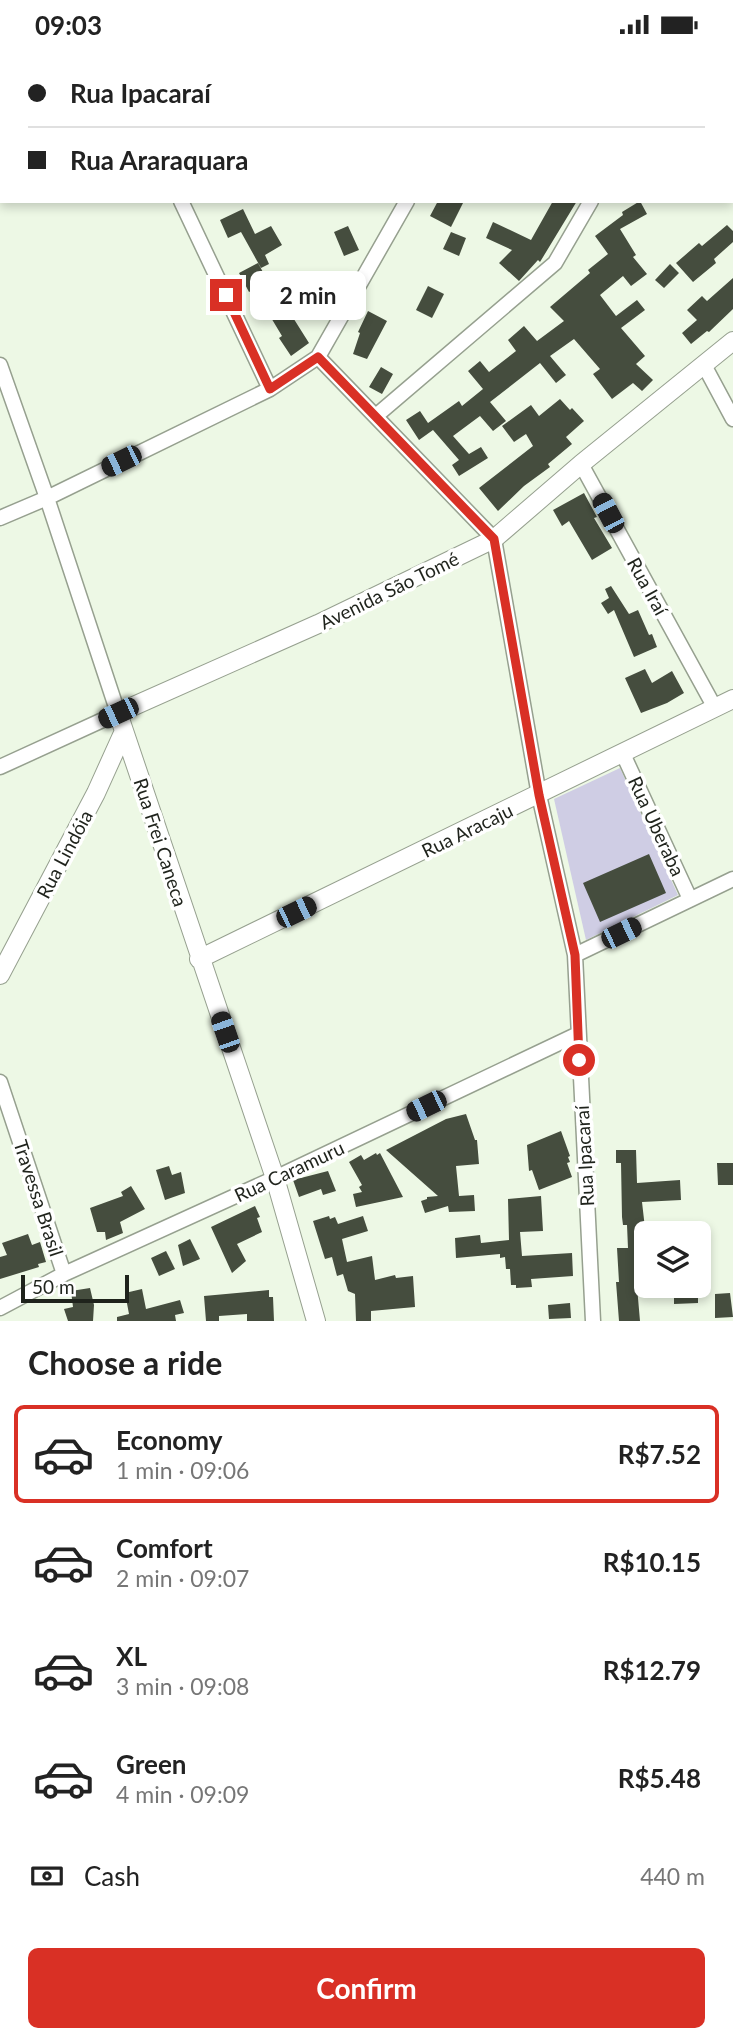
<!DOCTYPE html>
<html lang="en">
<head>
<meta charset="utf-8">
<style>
	body { margin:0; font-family:Lato,sans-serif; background:#f6f6f6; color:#222; height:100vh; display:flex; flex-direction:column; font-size:26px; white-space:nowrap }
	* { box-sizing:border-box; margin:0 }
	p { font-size:23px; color:#767676 }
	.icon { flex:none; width:38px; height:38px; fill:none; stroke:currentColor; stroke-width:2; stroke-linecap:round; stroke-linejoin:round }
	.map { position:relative; height:1272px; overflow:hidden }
	.details { display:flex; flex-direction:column; background:#fff; flex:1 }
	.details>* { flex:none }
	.hud { position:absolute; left:0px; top:0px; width:733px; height:154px; box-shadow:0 4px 10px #0003; display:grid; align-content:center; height:154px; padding:0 28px; background:#fff }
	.controls { position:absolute; left:634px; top:1172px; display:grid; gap:14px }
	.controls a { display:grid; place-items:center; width:77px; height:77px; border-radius:10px; background:#fff; box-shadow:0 4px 10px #0003; font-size:35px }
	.scale { position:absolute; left:21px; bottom:18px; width:108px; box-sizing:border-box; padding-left:7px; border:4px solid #1f231c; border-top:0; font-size:19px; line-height:24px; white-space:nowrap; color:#1f231c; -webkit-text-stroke:5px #fff; paint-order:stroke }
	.end { position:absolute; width:32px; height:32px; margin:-16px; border:9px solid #d93025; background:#fff; box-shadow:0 0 0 4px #fff }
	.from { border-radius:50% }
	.bubble { position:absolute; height:49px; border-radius:10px; background:#fff; box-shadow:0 4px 10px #0003; font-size:23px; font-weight:700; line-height:49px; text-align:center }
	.car { position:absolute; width:21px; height:42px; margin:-21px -10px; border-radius:9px; box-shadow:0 0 5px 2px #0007; background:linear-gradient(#222 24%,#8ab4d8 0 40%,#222 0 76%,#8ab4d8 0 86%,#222 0) }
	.hud b { display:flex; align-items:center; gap:24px; height:66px; font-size:26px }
	.hud b+b { border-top:2px solid #e0e0e0 }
	.hud i { width:18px; height:18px; background:#222 }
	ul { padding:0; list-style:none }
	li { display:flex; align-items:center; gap:21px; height:98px; margin:0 14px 10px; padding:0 14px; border:4px solid transparent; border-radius:10px }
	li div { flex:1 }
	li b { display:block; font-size:26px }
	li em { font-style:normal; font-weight:700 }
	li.selected { border-color:#d93025 }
	li>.icon { width:63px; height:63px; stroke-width:1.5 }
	h2 { padding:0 28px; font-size:32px; line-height:84px }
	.pay { display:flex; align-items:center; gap:18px; height:77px; padding:0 28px; font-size:26px }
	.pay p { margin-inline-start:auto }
	.button { display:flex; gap:14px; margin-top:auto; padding:14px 28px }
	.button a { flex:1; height:80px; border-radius:10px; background:#d93025; color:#fff; font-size:28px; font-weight:700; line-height:80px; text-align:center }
	.status { display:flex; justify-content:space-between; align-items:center; height:49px; padding:0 35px; background:#fff; direction:ltr }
	.status svg { height:19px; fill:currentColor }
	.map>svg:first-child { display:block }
</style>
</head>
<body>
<div class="status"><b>09:03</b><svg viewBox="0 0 49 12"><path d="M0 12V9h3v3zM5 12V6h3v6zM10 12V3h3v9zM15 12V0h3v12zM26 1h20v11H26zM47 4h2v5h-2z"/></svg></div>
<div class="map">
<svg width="733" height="1272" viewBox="0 0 733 1272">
	<rect width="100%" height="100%" fill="#edf8e5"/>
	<path fill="#cfcde4" d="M620 719 678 846 586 891 554 750Z"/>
	<path fill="#454d3e" d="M438 152H464L451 178 430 167Z
		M553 152H577L540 213 538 211 519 232 499 214 512 201 486 189 493 173 531 191Z
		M640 152 647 165 620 180 636 206 633 208 647 225 631 237 623 227 600 246 616 267 637 251 645 261 621 279 645 307 636 315 653 331 642 342 633 334 612 350 593 325 600 320 574 290 550 307 566 326 556 334 540 314 490 353 506 372 493 382 480 367 453 387 469 405 481 398 488 409 459 427 452 416 459 411 433 381 419 391 406 371 420 362 428 374 459 352 462 357 483 340 468 322 480 312 489 323 516 302 508 291 524 277 537 292 564 272 550 258 590 224 588 221 608 205 595 187 623 166 622 163Z
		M243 160 255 185 271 177 282 196 265 206 269 215 261 219 241 183 228 189 220 171Z
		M727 176 733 182V193L714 210 716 214 693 233 676 214 699 194 702 197Z
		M348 177 359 201 344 207 334 183Z
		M451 183 466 189 459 207 443 200Z
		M258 214 270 236 283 228 291 241 280 248 309 294 291 307 279 289 282 287 264 257 253 241 249 243 239 224Z
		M670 215 679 224 664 239 655 231Z
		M733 229V260L709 283 707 282 691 295 682 284 697 271 687 261 702 247 707 252Z
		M428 237 444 245 432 269 416 261Z
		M368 262 387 272 367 310 353 305 360 284 358 283Z
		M381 318 393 325 382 345 369 338Z
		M560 350 570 361 572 359 584 372 566 388 572 395 548 415 550 418 524 437 498 462 479 439 533 397 526 385 514 393 502 377 531 356 539 367Z
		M584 444 597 468 594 469 612 499 592 511 569 472 562 477 553 461Z
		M611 537 629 565 638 561 649 586 652 585 657 598 634 608 614 561 608 565 601 554 609 549 605 540Z
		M645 620 652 634 672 622 684 644 667 654 641 664 625 629Z
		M649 805 666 844 600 873 583 834Z
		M466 1065 475 1091H477L479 1115 456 1117 459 1147 474 1146 475 1162 449 1163 448 1157 425 1164 421 1152 427 1150V1148L438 1147 386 1101 446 1070Z
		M561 1082 570 1107 568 1108 570 1113 567 1114 572 1128 539 1141 532 1121 529 1122 527 1096Z
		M616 1101H636L637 1134 680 1131 681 1151 642 1153 646 1188 645 1226H636L640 1272H619L616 1233H619L617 1199H628L627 1176H623L622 1168 621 1114H616Z
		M376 1104 377 1106 380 1104 403 1148 356 1158 353 1145 362 1143 359 1138 362 1136 349 1113 361 1106 364 1111Z
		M717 1114H733V1136H718Z
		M169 1117 172 1126 181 1123 185 1144 165 1151 156 1121Z
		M328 1122 336 1142 323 1146 321 1140 299 1148 293 1131Z
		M131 1137 145 1160 120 1173 123 1184 106 1191 105 1183H97L90 1159 123 1147 121 1143Z
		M541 1147 543 1182 520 1183 522 1207 572 1204 573 1227 531 1230 532 1238 516 1239V1236H511L510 1220H506L505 1208 500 1209V1205L456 1209 455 1189 480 1186 481 1194 509 1191 508 1150Z
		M255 1157 260 1168 257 1169 262 1183 237 1195 246 1212 232 1224 211 1178Z
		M329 1167 330 1170 335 1168 338 1175 363 1167 368 1182 342 1190 347 1213 372 1207 375 1231 395 1226 396 1229 413 1227 415 1258 371 1262V1272H356L355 1245 348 1242 343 1225 337 1227 332 1208 325 1210 313 1172Z
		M28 1185 32 1196 40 1193 46 1213 38 1215 39 1218 0 1230V1208L7 1206 2 1194Z
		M190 1190 200 1210 183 1217 178 1196Z
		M166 1202 175 1220 159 1227 151 1209Z
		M674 1237H698V1254L674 1255Z
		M90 1239 94 1256 93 1272H68L64 1260 73 1258 71 1242Z
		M142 1240 146 1260 180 1251 184 1264 175 1266 176 1272H117V1268L129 1265 125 1244Z
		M269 1241V1248H273L274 1272H247V1265L219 1267V1272H206L204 1247Z
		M730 1244 733 1268 715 1269V1245Z
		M570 1254 571 1269 549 1270 548 1256Z"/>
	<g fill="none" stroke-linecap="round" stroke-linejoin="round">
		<defs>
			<path id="minor" d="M139 0V2
				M492 2 493 0
				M677 2 678 0
				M0 98 2 97
				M181 152 270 340
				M318 308 494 490 539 746 575 906 593 1272
				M0 316 47 449 118 664 0 718
				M704 316 733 370
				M377 366 555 214 591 152
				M581 415 715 659
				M0 469 47 449 270 340 318 308 407 152
				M623 705 690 850
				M575 906 733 830
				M0 1033 64 1225
				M0 1259 64 1225 275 1129 578 985"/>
			<path id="tertiary" d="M199 910 733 650
				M0 926 96 744 124 682
				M316 1272 275 1129 118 664 318 575 494 490 581 415 733 292"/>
		</defs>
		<use href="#minor" stroke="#96a08f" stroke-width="17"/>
		<use href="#tertiary" stroke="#96a08f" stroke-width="20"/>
		<use href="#minor" stroke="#fff" stroke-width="14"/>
		<use href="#tertiary" stroke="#fff" stroke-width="18"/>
	</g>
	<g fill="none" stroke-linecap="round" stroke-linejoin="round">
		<path stroke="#d93025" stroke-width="9" d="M226 246 270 340 318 308 494 490 539 746 575 906 579 1011"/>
	</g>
	<g text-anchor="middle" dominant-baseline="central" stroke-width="7" stroke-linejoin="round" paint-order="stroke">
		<g font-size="19" fill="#1f231c" stroke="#fff">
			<text transform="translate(648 537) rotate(61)">Rua Iraí</text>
			<text transform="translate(389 541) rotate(-26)">Avenida São Tomé</text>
			<text transform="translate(657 777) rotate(65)">Rua Uberaba</text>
			<text transform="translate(467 781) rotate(-26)">Rua Aracaju</text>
			<text transform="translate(161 793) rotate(72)">Rua Frei Caneca</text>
			<text transform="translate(64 805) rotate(-62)">Rua Lindóia</text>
			<text transform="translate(584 1107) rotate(-93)">Rua Ipacaraí</text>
			<text transform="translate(289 1122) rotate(-25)">Rua Caramuru</text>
			<text transform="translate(39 1149) rotate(72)">Travessa Brasil</text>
		</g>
	</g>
</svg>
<div class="controls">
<a><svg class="icon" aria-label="layers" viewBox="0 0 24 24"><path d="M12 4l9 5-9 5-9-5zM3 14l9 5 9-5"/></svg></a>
</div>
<div class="scale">50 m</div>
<i class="end from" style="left:579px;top:1011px"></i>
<i class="end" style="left:226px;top:246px"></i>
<div class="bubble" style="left:250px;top:222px;width:116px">2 min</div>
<i class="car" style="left:121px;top:412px;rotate:244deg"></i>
<i class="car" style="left:608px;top:464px;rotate:332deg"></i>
<i class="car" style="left:118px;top:664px;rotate:245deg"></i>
<i class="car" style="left:296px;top:863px;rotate:64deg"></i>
<i class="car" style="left:621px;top:884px;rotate:64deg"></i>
<i class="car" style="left:225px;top:983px;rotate:341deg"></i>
<i class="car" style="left:426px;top:1057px;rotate:244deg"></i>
<div class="hud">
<b><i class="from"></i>Rua Ipacaraí</b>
<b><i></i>Rua Araraquara</b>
</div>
</div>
<section class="details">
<h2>Choose a ride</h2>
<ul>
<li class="selected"><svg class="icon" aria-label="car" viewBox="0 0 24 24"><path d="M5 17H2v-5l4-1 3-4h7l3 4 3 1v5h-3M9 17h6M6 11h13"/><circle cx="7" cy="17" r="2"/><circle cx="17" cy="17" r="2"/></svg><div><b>Economy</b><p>1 min · 09:06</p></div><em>R$7.52</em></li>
<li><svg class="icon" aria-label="car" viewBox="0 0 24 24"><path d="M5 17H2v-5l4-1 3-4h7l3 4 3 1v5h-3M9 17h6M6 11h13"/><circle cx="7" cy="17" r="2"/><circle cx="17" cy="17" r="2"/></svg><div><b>Comfort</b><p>2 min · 09:07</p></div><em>R$10.15</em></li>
<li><svg class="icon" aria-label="car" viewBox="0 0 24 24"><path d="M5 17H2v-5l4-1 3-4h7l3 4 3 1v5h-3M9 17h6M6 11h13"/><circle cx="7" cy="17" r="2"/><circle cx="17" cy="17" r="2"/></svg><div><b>XL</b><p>3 min · 09:08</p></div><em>R$12.79</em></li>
<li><svg class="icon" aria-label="car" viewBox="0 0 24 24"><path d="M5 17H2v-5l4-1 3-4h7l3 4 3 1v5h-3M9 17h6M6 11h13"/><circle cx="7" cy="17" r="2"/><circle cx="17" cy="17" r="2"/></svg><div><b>Green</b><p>4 min · 09:09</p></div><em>R$5.48</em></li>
</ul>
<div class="pay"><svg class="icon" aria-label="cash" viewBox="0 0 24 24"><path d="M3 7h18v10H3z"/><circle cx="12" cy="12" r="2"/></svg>Cash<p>440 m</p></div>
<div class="button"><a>Confirm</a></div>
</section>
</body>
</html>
